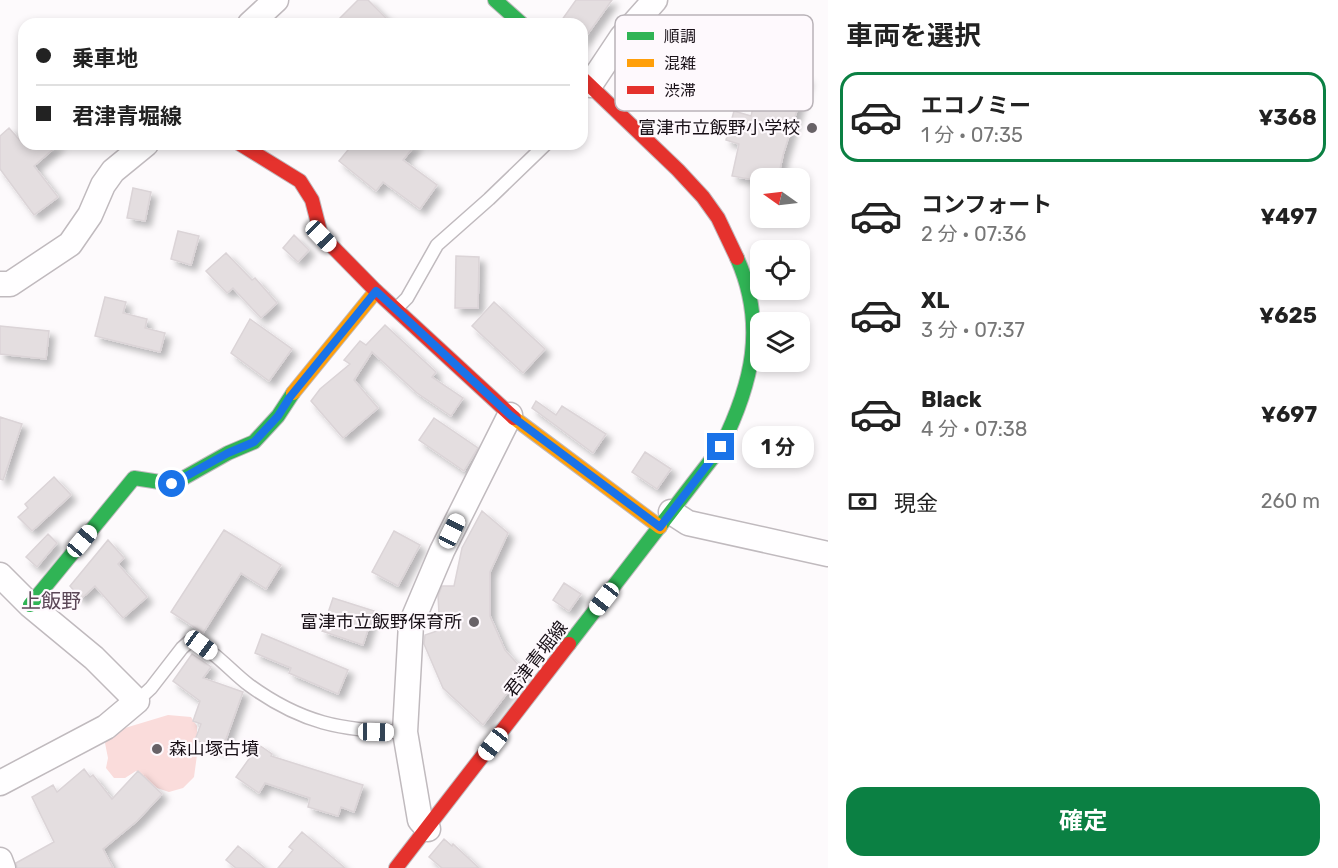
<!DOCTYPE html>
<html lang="ja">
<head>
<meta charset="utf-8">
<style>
	body { margin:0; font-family:Rubik,"Noto Sans JP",sans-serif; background:#f2f2f2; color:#222; height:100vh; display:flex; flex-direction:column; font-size:22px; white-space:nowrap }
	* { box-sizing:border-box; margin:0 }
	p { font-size:20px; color:#767676 }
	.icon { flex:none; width:33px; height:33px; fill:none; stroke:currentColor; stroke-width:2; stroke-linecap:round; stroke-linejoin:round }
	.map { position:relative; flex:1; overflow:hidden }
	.details { display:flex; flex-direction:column; background:#fff; width:510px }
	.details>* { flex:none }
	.hud { position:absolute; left:18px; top:18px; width:570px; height:132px; border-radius:18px; box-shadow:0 3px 9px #0003; display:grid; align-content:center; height:132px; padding:0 18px; background:#fff }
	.needle { width:39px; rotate:284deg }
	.buttons { position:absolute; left:750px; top:168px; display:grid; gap:12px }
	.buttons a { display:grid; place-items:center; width:60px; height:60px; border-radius:12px; background:#fff; box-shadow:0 3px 9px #0003; font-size:30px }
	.end { position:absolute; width:27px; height:27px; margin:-14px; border:8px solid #1a73e8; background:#fff; box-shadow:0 0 0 3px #fff }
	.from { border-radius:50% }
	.bubble { position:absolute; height:42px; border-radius:18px; background:#fff; box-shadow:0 3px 9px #0003; font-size:20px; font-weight:700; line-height:42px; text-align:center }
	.car { position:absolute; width:18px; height:36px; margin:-18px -9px; border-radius:8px; box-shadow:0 0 4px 2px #0007; background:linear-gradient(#fff 24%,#345 0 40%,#fff 0 76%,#345 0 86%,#fff 0) }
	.hud b { display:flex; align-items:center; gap:21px; height:57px; font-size:22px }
	.hud b+b { border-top:2px solid #e0e0e0 }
	.hud i { width:15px; height:15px; background:#222 }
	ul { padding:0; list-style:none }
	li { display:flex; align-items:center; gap:18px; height:90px; margin:0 12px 9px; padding:0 6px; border:3px solid transparent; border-radius:18px }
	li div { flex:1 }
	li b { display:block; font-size:22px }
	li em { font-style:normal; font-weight:700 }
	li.current { border-color:#0b8043 }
	li>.icon { width:54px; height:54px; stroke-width:1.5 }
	h2 { padding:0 18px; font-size:27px; line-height:72px }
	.pay { display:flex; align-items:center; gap:15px; height:66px; padding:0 18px; font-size:22px }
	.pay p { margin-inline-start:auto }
	.primary-button { display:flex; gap:12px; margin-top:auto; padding:12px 18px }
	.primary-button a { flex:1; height:69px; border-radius:18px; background:#0b8043; color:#fff; font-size:24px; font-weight:700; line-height:69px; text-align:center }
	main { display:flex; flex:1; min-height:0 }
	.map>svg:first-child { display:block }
</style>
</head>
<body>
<main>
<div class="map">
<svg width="828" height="868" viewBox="0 0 828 868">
	<defs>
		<filter id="shadow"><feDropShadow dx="5.5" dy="5.5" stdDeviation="3" flood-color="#0004"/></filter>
	</defs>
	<rect width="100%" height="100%" fill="#fdfafc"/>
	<path fill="#fadcdb" d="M168 715 191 717 197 726V755L194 777 183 788 169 792 157 788 136 771 125 778H114L106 768 108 758 105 743 115 731Z"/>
	<path fill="#e4dee0" stroke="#dbd4d7" stroke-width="1.5" filter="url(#shadow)" d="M358 0H368L392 24H334Z
		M576 0H612L582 42V24H559Z
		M775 71 807 78 783 155 778 178H760V181L732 176 739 144 726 140 734 111 751 116 754 104 766 107Z
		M9 128 23 144H59L34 166 58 197 34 215 0 169V136Z
		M353 144H416L403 160 437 185 420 209 383 182 376 191 339 161Z
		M133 188 151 192 145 221 127 218Z
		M178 231 199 236 191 265 171 259Z
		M294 235 309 250 298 262 283 248Z
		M226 253 252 280 255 278 277 303 261 318 233 288 227 293 206 271Z
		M456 256 479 257 478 308H455Z
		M105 297 126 302 123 313 147 319 145 328 165 333 160 352 95 336Z
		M494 302 545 349 523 373 472 326Z
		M250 319 292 349 269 381 231 353Z
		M385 325 436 372 432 377 463 398 451 416 417 393 372 352 354 380 378 408 343 438 311 401 320 389 350 364 344 360 360 341 366 345Z
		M0 326 49 331 46 359 0 354Z
		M536 401 556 415 562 406 606 434 593 453 532 408Z
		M0 417 22 424 3 480 0 479Z
		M434 418 478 448 464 471 419 440Z
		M645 452 671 469 657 489 632 472Z
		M54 477 71 495 32 531 18 517 28 508 25 504Z
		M482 511 508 533 490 572V616L505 650 524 671 483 725 443 688 424 644 425 635 440 630 438 596 442 586H454L462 548Z
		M224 530 281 565 266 589 241 573 203 633 171 612Z
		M394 531 420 545 398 586 372 572Z
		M48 534 57 543 37 567 26 557Z
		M108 540 124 558 118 564 147 597 123 618 95 586 81 599 70 586Z
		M564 583 581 594 569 611 553 600Z
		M333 598 374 611 363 645 322 631Z
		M262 634 348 670 338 694 289 673 291 668 255 653Z
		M192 654 211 667 203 678 243 692 222 750 195 740 201 724 193 721 200 701 173 681Z
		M259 745 272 754 271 756 363 785 354 812 341 807 338 816 308 807 310 798 265 783 259 793 236 777Z
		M84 769 90 777 93 775 112 799 138 771 162 794 137 821 103 849 113 868H17L16 863 54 842 32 797 53 785 57 792Z
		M302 832 345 868H278L293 850 289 847Z
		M444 839 452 846 453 844 479 868H442L429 857Z
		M238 846 265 868H236L226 860Z"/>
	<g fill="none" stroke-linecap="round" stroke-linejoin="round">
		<defs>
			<path id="lane" d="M397 308 407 298 437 245 489 199 546 144
				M137 701 151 688 182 648 190 641C214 649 229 670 249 685 301 723 342 731 405 732"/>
			<path id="street" d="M250 24 276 0
				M590 85 622 37 655 0
				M0 284H10L70 244 90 215 103 185 113 171 146 144
				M671 512 688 523 828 554
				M0 575 30 605 94 658 137 701 106 727 0 783
				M428 829 420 820 405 732 411 624 442 551 510 415
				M0 860 3 868"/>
			<path id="fast" d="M495 0 522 24
				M30 605 134 478 173 484 228 453 254 442 278 416 293 393
				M569 644 721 447C752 384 767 326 737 258"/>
			<path id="slow" d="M293 393 376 291
				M514 418 660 527"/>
			<path id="jam" d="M582 78 678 170 703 197 718 218 737 258
				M240 144 300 181 312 200 321 235 376 291 514 418
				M396 868 569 644"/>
		</defs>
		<use href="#lane" stroke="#c0babe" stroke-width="15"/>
		<use href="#street" stroke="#c0babe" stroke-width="27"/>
		<use href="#fast" stroke="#c0babe" stroke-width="16"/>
		<use href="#slow" stroke="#c0babe" stroke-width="16"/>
		<use href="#jam" stroke="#c0babe" stroke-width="16"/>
		<use href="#lane" stroke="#fffeff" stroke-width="12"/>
		<use href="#street" stroke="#fffeff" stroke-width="24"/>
		<use href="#fast" stroke="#30b455" stroke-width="14"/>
		<use href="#slow" stroke="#ff9f0a" stroke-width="14"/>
		<use href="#jam" stroke="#e5322d" stroke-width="14"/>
	</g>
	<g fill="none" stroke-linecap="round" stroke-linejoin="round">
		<path stroke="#1a73e8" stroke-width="8" d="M172 484 228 453 254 442 278 416 290 397 376 291 510 415 660 527 721 447"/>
	</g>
	<g fill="#686267" stroke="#fef9fd" stroke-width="2">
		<circle cx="812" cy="128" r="6"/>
		<circle cx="474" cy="622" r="6"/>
		<circle cx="157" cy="749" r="6"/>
	</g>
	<g text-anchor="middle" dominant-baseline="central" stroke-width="4.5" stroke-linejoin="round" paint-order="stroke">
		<g font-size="18" fill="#181017" stroke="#fef9fd" text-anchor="end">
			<text x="800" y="128">富津市立飯野小学校</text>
			<text x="462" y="622">富津市立飯野保育所</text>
			<text x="169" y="749" text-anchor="start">森山塚古墳</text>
		</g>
		<g font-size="18" fill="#181017" stroke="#fef9fd">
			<text transform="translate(536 659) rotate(-52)">君津青堀線</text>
		</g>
		<g font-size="20" fill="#5b4757" stroke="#fef9fd">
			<text x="51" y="601">上飯野</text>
		</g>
	</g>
	<rect x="615" y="15" width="198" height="96" rx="9" fill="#fef9fd" stroke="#b9b3b8" stroke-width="1.5"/>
	<rect x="627" y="32" width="27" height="8" fill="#30b455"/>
	<rect x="627" y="59" width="27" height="8" fill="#ff9f0a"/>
	<rect x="627" y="86" width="27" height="8" fill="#e5322d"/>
	<g font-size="16" fill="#181017">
		<text x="664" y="42">順調</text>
		<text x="664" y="69">混雑</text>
		<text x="664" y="96">渋滞</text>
	</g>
</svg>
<div class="buttons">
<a><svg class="needle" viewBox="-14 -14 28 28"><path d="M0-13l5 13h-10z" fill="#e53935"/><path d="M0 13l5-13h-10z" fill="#767676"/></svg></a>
<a><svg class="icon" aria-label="locate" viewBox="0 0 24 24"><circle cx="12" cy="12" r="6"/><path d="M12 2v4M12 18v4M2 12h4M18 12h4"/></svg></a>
<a><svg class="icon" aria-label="layers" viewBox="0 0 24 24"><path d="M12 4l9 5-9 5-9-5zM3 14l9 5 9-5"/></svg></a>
</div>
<i class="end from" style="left:172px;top:484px"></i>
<i class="end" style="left:721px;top:447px"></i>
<div class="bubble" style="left:742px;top:426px;width:72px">1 分</div>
<i class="car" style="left:321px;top:236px;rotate:136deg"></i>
<i class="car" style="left:452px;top:531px;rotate:26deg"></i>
<i class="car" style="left:82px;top:541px;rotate:40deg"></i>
<i class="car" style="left:604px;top:599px;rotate:218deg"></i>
<i class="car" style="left:201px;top:645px;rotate:126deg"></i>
<i class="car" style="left:376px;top:732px;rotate:91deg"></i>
<i class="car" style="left:493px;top:744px;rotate:218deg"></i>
<div class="hud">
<b><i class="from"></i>乗車地</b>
<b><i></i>君津青堀線</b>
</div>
</div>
<section class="details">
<h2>車両を選択</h2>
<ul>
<li class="current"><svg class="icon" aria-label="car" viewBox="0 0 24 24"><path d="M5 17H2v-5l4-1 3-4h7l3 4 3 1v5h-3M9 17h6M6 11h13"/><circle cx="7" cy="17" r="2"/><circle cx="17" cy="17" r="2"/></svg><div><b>エコノミー</b><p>1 分 · 07:35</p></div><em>¥368</em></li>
<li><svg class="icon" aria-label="car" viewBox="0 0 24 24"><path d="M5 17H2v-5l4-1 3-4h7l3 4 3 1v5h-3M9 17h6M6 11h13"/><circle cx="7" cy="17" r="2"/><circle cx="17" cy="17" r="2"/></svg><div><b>コンフォート</b><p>2 分 · 07:36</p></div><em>¥497</em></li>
<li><svg class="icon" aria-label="car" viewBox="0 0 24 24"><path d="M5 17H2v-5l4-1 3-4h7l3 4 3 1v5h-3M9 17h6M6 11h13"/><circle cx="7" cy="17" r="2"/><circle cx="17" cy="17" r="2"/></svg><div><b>XL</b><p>3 分 · 07:37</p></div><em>¥625</em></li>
<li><svg class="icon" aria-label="car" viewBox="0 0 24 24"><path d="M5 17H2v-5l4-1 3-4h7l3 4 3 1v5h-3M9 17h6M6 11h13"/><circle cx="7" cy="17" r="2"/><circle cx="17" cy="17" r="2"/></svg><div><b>Black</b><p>4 分 · 07:38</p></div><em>¥697</em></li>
</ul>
<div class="pay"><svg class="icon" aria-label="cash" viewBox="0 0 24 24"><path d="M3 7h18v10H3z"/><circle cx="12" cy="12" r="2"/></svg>現金<p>260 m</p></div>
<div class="primary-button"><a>確定</a></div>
</section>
</main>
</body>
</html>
